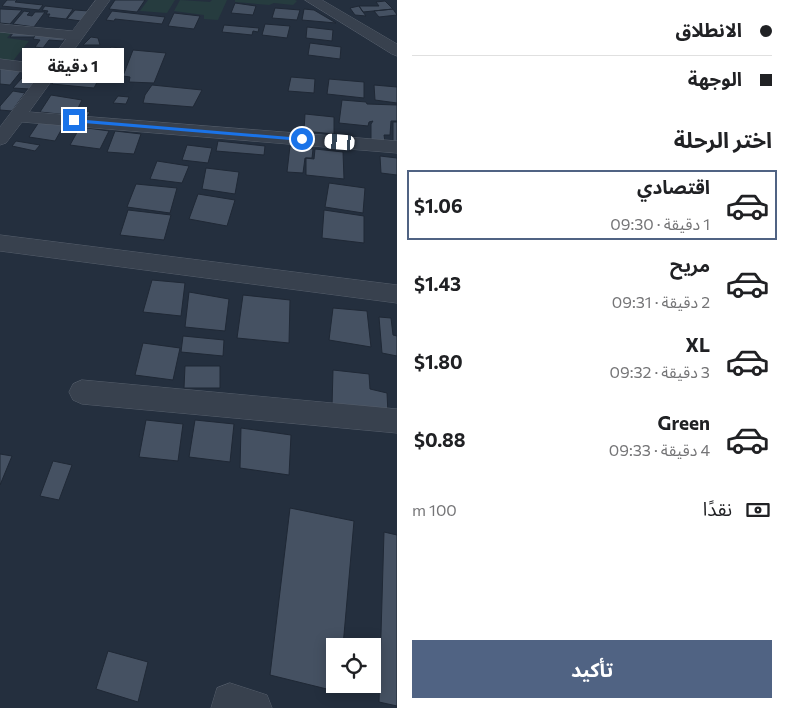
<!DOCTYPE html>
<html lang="ar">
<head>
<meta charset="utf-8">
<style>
	body { margin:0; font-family:Commissioner,"Noto Sans Arabic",sans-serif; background:#f6f6f6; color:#202124; direction:rtl; height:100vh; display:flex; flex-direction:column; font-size:19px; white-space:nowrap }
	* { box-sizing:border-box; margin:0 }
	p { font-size:16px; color:#757577 }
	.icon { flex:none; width:28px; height:28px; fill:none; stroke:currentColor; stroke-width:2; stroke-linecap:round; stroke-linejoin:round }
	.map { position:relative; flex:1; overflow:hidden; direction:ltr }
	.sheet { display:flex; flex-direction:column; background:#fff; width:390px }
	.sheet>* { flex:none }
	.banner { display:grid; align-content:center; height:110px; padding:0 15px; background:#fff }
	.fabs { position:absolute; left:326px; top:638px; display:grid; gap:10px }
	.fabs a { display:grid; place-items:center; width:55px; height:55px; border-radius:0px; background:#fff; box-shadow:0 2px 12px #0003; font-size:25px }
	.end { position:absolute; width:22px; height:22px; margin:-11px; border:6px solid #1a73e8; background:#fff; box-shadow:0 0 0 2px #fff }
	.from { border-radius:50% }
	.bubble { position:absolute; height:35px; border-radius:0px; background:#fff; box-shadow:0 2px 12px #0003; font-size:16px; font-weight:700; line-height:35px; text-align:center; direction:rtl }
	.car { position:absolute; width:15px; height:30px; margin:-15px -8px; border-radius:6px; box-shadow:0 0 4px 1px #0007; background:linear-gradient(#fff 24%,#345 0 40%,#fff 0 76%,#345 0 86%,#fff 0) }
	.banner b { display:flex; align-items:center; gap:18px; height:48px; font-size:19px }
	.banner b+b { border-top:1px solid #e0e0e0 }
	.banner i { width:12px; height:12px; background:#202124 }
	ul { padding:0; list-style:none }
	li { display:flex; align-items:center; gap:15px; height:70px; margin:0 10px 8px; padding:0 5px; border:2px solid transparent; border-radius:0px }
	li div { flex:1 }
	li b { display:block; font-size:19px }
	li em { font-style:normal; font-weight:700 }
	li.selected { border-color:#506383 }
	li>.icon { width:45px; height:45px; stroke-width:1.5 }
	h2 { padding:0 15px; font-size:22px; line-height:60px }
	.pay { display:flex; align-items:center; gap:12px; height:55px; padding:0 15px; font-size:19px }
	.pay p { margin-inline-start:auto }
	.cta { display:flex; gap:10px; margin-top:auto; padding:10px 15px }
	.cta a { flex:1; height:58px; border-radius:0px; background:#506383; color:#fff; font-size:20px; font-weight:700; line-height:58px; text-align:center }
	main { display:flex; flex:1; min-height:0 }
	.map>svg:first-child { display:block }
</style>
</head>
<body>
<main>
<section class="sheet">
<div class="banner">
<b><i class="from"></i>الانطلاق</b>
<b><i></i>الوجهة</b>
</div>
<h2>اختر الرحلة</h2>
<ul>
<li class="selected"><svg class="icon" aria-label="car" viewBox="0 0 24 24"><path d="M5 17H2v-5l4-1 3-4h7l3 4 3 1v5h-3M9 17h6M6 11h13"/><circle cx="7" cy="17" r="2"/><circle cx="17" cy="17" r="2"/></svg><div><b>اقتصادي</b><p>1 دقيقة · 09:30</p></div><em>$1.06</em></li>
<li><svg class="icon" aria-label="car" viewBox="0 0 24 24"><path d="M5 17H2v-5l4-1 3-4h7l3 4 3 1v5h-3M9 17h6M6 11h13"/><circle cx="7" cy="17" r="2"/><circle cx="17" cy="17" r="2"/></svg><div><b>مريح</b><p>2 دقيقة · 09:31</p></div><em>$1.43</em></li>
<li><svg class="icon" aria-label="car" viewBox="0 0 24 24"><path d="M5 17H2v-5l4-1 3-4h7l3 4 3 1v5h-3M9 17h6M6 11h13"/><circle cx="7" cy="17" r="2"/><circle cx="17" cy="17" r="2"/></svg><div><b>XL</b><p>3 دقيقة · 09:32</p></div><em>$1.80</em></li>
<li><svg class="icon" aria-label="car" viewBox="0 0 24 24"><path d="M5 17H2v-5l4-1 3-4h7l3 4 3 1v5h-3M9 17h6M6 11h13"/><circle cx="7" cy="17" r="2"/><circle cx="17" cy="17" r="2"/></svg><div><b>Green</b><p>4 دقيقة · 09:33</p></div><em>$0.88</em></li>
</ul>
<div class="pay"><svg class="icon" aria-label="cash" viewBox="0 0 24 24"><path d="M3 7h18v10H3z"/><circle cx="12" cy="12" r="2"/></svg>نقدًا<p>100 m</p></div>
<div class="cta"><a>تأكيد</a></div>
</section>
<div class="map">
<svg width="397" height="708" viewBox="0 0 397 708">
	<rect width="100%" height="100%" fill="#242f3e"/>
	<path fill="#263c3f" d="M148 0H175L167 13 140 11Z
		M180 0 210 2 212 0H227L218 20 204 19V15L174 11Z
		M235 0H295L297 1 293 5 274 3 269 5 235 2Z
		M0 31 12 32 7 38 29 41 12 62 0 60Z"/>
	<path fill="#455162" stroke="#1f2835" d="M7 0H17L15 2 43 5 39 10 2 6Z
		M115 0H145L137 12 109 9Z
		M385 1 393 9 363 12 359 6H379L376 2Z
		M235 3 256 6 253 15 231 13Z
		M45 6 73 9 66 19 48 17 50 14H46L48 11 42 10Z
		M359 6 363 12 366 16 355 15 350 8Z
		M275 8 300 10 297 20 272 18Z
		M0 9H1L22 10 10 24 0 23Z
		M304 9 314 10 336 23 302 20Z
		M393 9 397 15 379 17 374 11Z
		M75 10 89 11 81 21 67 19Z
		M24 11 30 12 27 15 32 16 35 12H45L34 27 13 24Z
		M112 11 165 17 162 24 115 19 114 21 106 20Z
		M174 13 200 16 194 29 168 26Z
		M265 24 290 26 287 38 262 35Z
		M224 25 259 28 258 32 253 31 252 35 222 32Z
		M307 27 333 30 332 41 306 38Z
		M14 32 36 34 34 37H10Z
		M36 34 66 37 63 41 49 40 43 48 35 47 40 40 33 39Z
		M91 37 98 38 100 45H83Z
		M310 43 341 47 340 59 308 55Z
		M111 47 121 48 118 55 107 54Z
		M33 49 42 50 37 57 28 55Z
		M75 50 87 51 80 67 104 69 94 88 52 84Z
		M133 50 166 53 154 83 129 82 130 77 123 76Z
		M35 58 49 60 45 67 30 64Z
		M0 68 22 70 10 85 0 84Z
		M29 70 42 72 30 89 13 88Z
		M291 77 315 79 314 93 288 91Z
		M329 79 364 82V98L327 94Z
		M152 85 202 90 193 107 143 103 145 95Z
		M374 85 397 87V103L375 100Z
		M13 91 25 93 12 111 0 110V106Z
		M51 95 82 100 77 110 90 112 87 117 40 112Z
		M118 96 129 97 126 104 113 103Z
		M342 100 366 102 367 104 397 105V121H391L390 135H384L385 142 371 140V124L373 121 369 122 368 126 339 123Z
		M305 114 334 117V134L304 131Z
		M39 122 64 125 55 141 29 137Z
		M393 122H397V144L393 143Z
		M80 127 109 131 100 149 70 145Z
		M115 131 141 134 134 154 107 152Z
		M16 141 40 145 35 151 12 146Z
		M218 141 265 146 264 155 216 151Z
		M187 145 212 148 208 163 182 160Z
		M290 146 313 149 312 158H305L303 173 287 172Z
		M315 149 343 152 344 179 306 175V158L314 159Z
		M380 156 397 158V175L381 173Z
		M157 161 189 166 182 183 150 179Z
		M206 168 239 172 235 194 202 189Z
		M329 183 365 188 363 213 325 207Z
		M136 184 177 188 170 213 127 207Z
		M198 194 235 200 227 226 189 219Z
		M128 210 171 215 164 240 120 235Z
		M324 210 364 216V243L322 238Z
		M152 280 185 283 181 316 143 312Z
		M189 292 229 299 225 331 185 327Z
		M243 295 290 300 289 343 237 338Z
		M333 308 367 311 371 347 329 340Z
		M379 317 391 318 393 335 397 336V356L382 353Z
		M183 336 224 340 223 356 181 352Z
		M143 343 180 348 173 380 135 375Z
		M185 366H220V388H184Z
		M333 370 369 374 370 389 387 393 388 414 332 407Z
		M146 420 183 424 178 461 139 457Z
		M195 420 234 424 230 462 189 457Z
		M241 428 291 435 289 475 240 468Z
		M0 454 12 456 0 485Z
		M53 461 72 465 59 500 40 496Z
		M290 508 354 521 343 646H335V684H339V692L270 675Z
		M384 532 397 535V706L379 702Z
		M108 651 148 662 138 702 96 689Z"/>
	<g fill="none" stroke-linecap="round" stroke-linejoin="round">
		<defs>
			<path id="street" d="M96 0H110L29 112 397 141V153L22 122 6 143 0 145V127L40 74 0 69V59L47 65 66 39 0 32V24L72 31Z
				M305 0H322L397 44V56L392 54Z
				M0 235 397 285V303L0 251Z
				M82 380 397 409V433L82 404 73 400 69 392 73 384Z
				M230 683 267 695 272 708H211L217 688Z"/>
		</defs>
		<use href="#street" stroke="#565f6c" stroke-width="1"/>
		<use href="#street" fill="#38414e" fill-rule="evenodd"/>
	</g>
	<path fill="#1a73e8" d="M74 119 302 138 305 139 302 141 72 122Z"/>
</svg>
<div class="fabs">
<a><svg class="icon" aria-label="locate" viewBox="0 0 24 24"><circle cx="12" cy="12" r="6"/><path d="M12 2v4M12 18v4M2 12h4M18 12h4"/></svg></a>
</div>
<i class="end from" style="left:302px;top:139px"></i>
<i class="end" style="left:74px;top:120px"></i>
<div class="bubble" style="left:22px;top:48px;width:102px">1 دقيقة</div>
<i class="car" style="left:340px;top:142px;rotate:275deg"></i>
</div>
</main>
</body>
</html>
